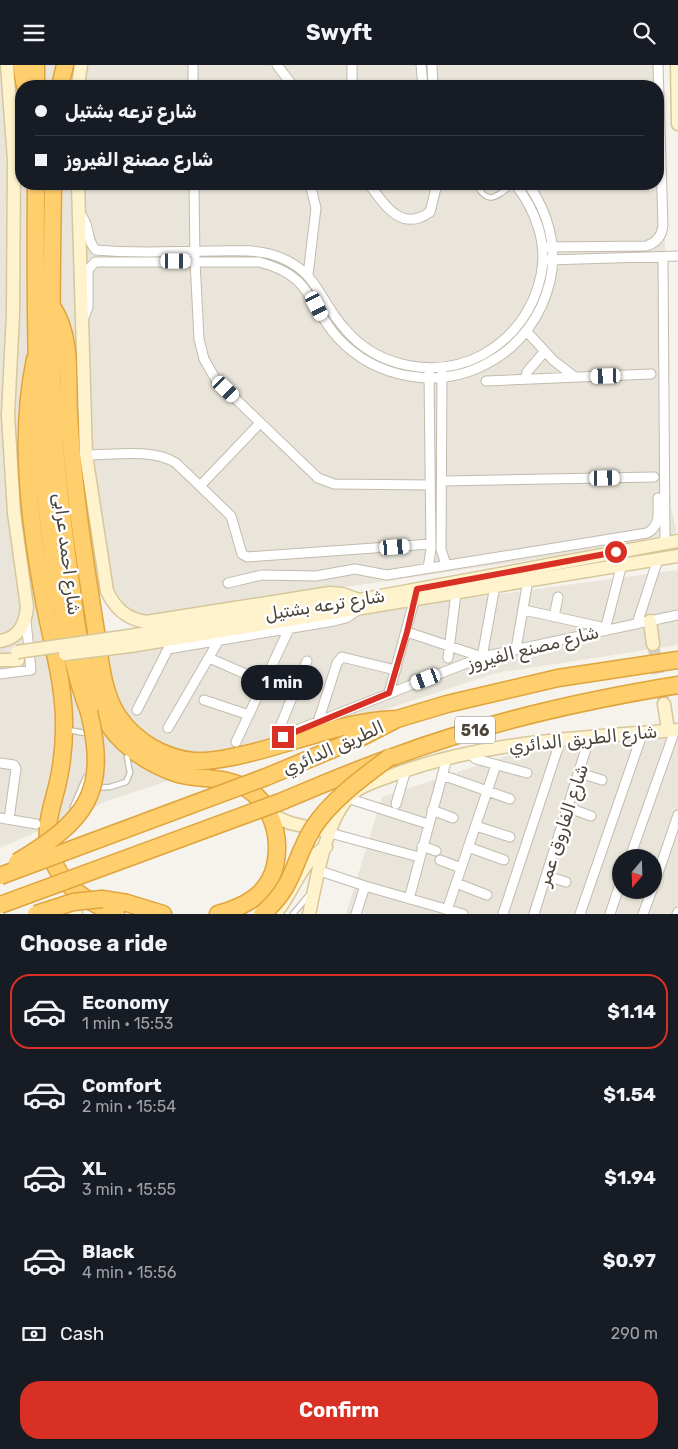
<!DOCTYPE html>
<html lang="en">
<head>
<meta charset="utf-8">
<style>
	body { margin:0; font-family:Rubik,Cairo,sans-serif; background:#20242c; color:#f1f3f6; height:100vh; display:flex; flex-direction:column; font-size:19px; white-space:nowrap }
	* { box-sizing:border-box; margin:0 }
	p { font-size:16px; color:#9ea1a6 }
	.icon { flex:none; width:28px; height:28px; fill:none; stroke:currentColor; stroke-width:2; stroke-linecap:round; stroke-linejoin:round }
	.map { position:relative; height:849px; overflow:hidden }
	.details { display:flex; flex-direction:column; background:#171b24; flex:1 }
	.details>* { flex:none }
	.top-card { position:absolute; left:15px; top:15px; width:649px; height:110px; border-radius:20px; box-shadow:0 1px 4px #0004; display:grid; align-content:center; height:110px; padding:0 20px; background:#171b24 }
	.needle { width:32px; rotate:199deg }
	.buttons { position:absolute; left:612px; top:784px; display:grid; gap:10px }
	.buttons a { display:grid; place-items:center; width:50px; height:50px; border-radius:50%; background:#171b24; box-shadow:0 1px 4px #0004; font-size:25px }
	.end { position:absolute; width:22px; height:22px; margin:-11px; border:6px solid #d93025; background:#fff; box-shadow:0 0 0 2px #fff }
	.from { border-radius:50% }
	.bubble { position:absolute; height:35px; border-radius:18px; background:#171b24; box-shadow:0 1px 4px #0004; font-size:16px; font-weight:700; line-height:35px; text-align:center }
	.car { position:absolute; width:15px; height:30px; margin:-15px -8px; border-radius:6px; box-shadow:0 0 4px 1px #0007; background:linear-gradient(#fff 24%,#345 0 40%,#fff 0 76%,#345 0 86%,#fff 0) }
	.top-card b { display:flex; align-items:center; gap:18px; height:48px; font-size:19px }
	.top-card b+b { border-top:1px solid #363941 }
	.top-card i { width:12px; height:12px; background:#f1f3f6 }
	ul { padding:0; list-style:none }
	li { display:flex; align-items:center; gap:15px; height:75px; margin:0 10px 8px; padding:0 10px; border:2px solid transparent; border-radius:20px }
	li div { flex:1 }
	li b { display:block; font-size:19px }
	li em { font-style:normal; font-weight:700 }
	li.active { border-color:#d93025 }
	li>.icon { width:45px; height:45px; stroke-width:1.5 }
	h2 { padding:0 20px; font-size:22px; line-height:60px }
	.pay { display:flex; align-items:center; gap:12px; height:55px; padding:0 20px; font-size:19px }
	.pay p { margin-inline-start:auto }
	.primary-button { display:flex; gap:10px; margin-top:auto; padding:10px 20px }
	.primary-button a { flex:1; height:58px; border-radius:20px; background:#d93025; color:#fff; font-size:20px; font-weight:700; line-height:58px; text-align:center }
	header { display:flex; justify-content:space-between; align-items:center; height:65px; padding:0 20px; background:#171b24; font-size:22px; font-weight:700 }
	.map>svg:first-child { display:block }
</style>
</head>
<body>
<header><svg class="icon" aria-label="menu" viewBox="0 0 24 24"><path d="M4 6h16M4 12h16M4 18h16"/></svg>Swyft<svg class="icon" aria-label="search" viewBox="0 0 24 24"><circle cx="10" cy="10" r="6"/><path d="M15 15l6 6"/></svg></header>
<div class="map">
<svg width="678" height="849" viewBox="0 0 678 849">
	<rect width="100%" height="100%" fill="#f6f3ec"/>
	<path fill="#eae5da" fill-rule="evenodd" d="M0 0H67L68 21H21V119H658V21H71L73 0H662L668 369 671 443 676 463 675 474 133 553 108 543 99 528 95 514 99 583 678 505V580L496 608 107 736 0 783Z
		M678 658V849H346L382 732 567 671ZM621 792H654V825H621Z"/>
	<g fill="none" stroke-linecap="round" stroke-linejoin="round">
		<path stroke="#d4d0c8" stroke-width="12" stroke-dasharray="12 6" stroke-linecap="butt" d="M653 579 664 639"/>
		<defs>
			<path id="lane" d="M476 119C488 142 497 131 513 119
				M68 665 85 668
				M95 723 110 722 126 717 130 708 127 692
				M73 742 86 712
				M293 849 308 831"/>
			<path id="street" d="M193 0V21
				M277 0 293 21
				M352 0V21
				M421 0 423 21
				M432 0 433 21
				M194 119 195 196 199 274 204 294 216 315 318 413 334 419 430 420
				M369 119C384 139 401 168 430 147L437 119
				M79 148C91 159 86 177 96 185 135 189 175 186 214 186 232 186 252 184 270 189 318 203 317 233 345 264 378 303 437 314 482 290 513 273 534 245 541 210 548 178 535 144 515 119
				M548 182 646 181C656 178 662 171 663 160L658 0
				M663 192 665 478
				M548 195 678 191
				M308 210 316 143 310 119
				M83 255 88 242V205L95 197H259C314 211 307 239 338 273 376 314 439 325 488 298 520 281 542 251 550 216 558 182 548 147 528 119
				M527 267 554 296 575 312
				M442 307 441 484 446 500
				M525 314 527 307 544 287
				M486 316 651 309
				M86 390C114 390 151 383 176 398L231 451 242 489 247 492 431 479
				M442 416 654 412
				M200 421 260 358
				M428 503 431 484 429 308
				M228 518 262 510 316 511 355 504 387 510 647 468C661 461 658 446 658 433
				M524 545 606 563
				M554 552 558 532
				M637 559 658 494
				M605 565 622 499
				M407 567 482 592 495 521
				M516 584 528 515
				M209 593 264 617
				M448 593 456 528
				M307 596 277 669 279 672 482 592 678 550
				M0 609 31 605 26 556
				M389 628 416 529
				M204 635 249 650
				M137 645 168 584 334 556 346 553 358 545
				M318 657 337 598 342 592 396 605
				M168 663 219 575
				M236 677 289 564
				M468 687 476 694 527 708
				M0 698 14 700 16 704 9 754
				M580 708 602 715
				M442 710 510 734
				M347 733 428 759
				M396 739 406 705
				M569 743 591 751
				M432 745 453 753
				M0 753 36 759
				M476 761 510 772
				M330 768 419 792
				M422 781 436 786
				M468 782 504 795
				M630 792 675 665
				M440 795 461 803
				M320 806 365 821 463 849
				M547 811 566 817
				M456 818 487 830
				M654 820 678 750
				M409 834 447 693
				M447 845 496 700
				M356 849 365 821
				M503 849 561 674
				M534 849 590 671
				M580 849 643 667
				M610 849 621 816
				M643 849 652 825
				M677 849 678 847"/>
			<path id="secondary" d="M677 0 678 59
				M78 21 81 0
				M78 119 86 390 107 526C115 544 127 554 146 557L330 528 342 529 359 535
				M650 556 653 579
				M129 571 359 535 678 476
				M0 576C19 573 25 560 27 542L14 448 8 350 13 249 14 95 7 0
				M130 581 678 491
				M0 595H18
				M664 639 668 665
				M271 750 290 758 320 765
				M55 849H76
				M275 849C294 827 299 798 326 782
				M309 849C317 814 324 762 347 734 358 721 374 717 390 711 482 676 581 673 678 665"/>
			<path id="highway" d="M21 0 25 21
				M36 21V0
				M60 21 65 0
				M36 119C35 258 34 397 60 534 68 572 75 611 89 647
				M53 119C52 195 50 271 53 347 55 399 62 451 69 504 76 553 80 607 104 652 118 679 147 698 175 708 192 714 210 712 227 716 266 724 283 764 275 801 268 830 244 842 218 849
				M53 243C73 274 67 315 69 350 73 421 84 490 95 560 100 590 101 625 118 651 135 676 163 693 194 696 211 697 229 693 246 689 297 677 344 656 397 654
				M35 294C18 374 30 461 45 541 53 582 65 623 64 664 64 682 62 699 58 717 53 740 43 762 50 787 59 820 86 836 116 849
				M266 712 362 672 397 654 447 639 558 613 678 595
				M280 737C316 722 353 706 390 693 483 658 580 636 678 620
				M102 834 127 838 163 849"/>
		</defs>
		<use href="#lane" stroke="#c2bbae" stroke-width="7"/>
		<use href="#street" stroke="#c2bbae" stroke-width="11"/>
		<use href="#secondary" stroke="#d6c79b" stroke-width="15"/>
		<use href="#highway" stroke="#e0a43c" stroke-width="19"/>
		<use href="#lane" stroke="#fff" stroke-width="4.5"/>
		<use href="#street" stroke="#fff" stroke-width="9"/>
		<use href="#secondary" stroke="#fff3cd" stroke-width="12"/>
		<use href="#highway" stroke="#ffcf6e" stroke-width="16"/>
		<defs>
			<path id="secondary-bridge" d="M17 587 129 571
				M65 589 130 581"/>
			<path id="highway-bridge" d="M17 797C85 756 109 729 89 647
				M0 811 266 712
				M0 840 280 737
				M36 849 73 837 102 834
				M262 849C296 820 292 797 313 763 331 735 363 712 390 692"/>
		</defs>
		<use href="#secondary-bridge" stroke="#d6c79b" stroke-width="15" stroke-linecap="butt"/>
		<use href="#highway-bridge" stroke="#e0a43c" stroke-width="19" stroke-linecap="butt"/>
		<use href="#secondary-bridge" stroke="#fff3cd" stroke-width="12"/>
		<use href="#highway-bridge" stroke="#ffcf6e" stroke-width="16"/>
	</g>
	<g fill="none" stroke-linecap="round" stroke-linejoin="round">
		<path stroke="#d93025" stroke-width="6" d="M283 672 389 628 407 567 417 524 616 487"/>
	</g>
	<g text-anchor="middle" dominant-baseline="central" stroke-width="5" stroke-linejoin="round" paint-order="stroke">
		<rect fill="#fff" stroke="#817c74" stroke-width="1" x="455" y="651.5" width="40" height="27" rx="4"/>
		<g font-size="16" font-weight="bold" fill="#4b4439">
			<text x="475" y="665">516</text>
		</g>
		<g font-size="18" fill="#4b4439" stroke="#fff">
			<text transform="translate(67 489) rotate(83)">شارع احمد عرابى</text>
			<text transform="translate(325 540) rotate(-9)">شارع ترعه بشتيل</text>
			<text transform="translate(533 583) rotate(-14)">شارع مصنع الفيروز</text>
			<text transform="translate(583 674) rotate(-6)">شارع الطريق الدائري</text>
			<text transform="translate(333 683) rotate(-24)">الطريق الدائري</text>
			<text transform="translate(563 760) rotate(-72)">شارع الفاروق عمر</text>
		</g>
	</g>
</svg>
<div class="buttons">
<a><svg class="needle" viewBox="-14 -14 28 28"><path d="M0-13l5 13h-10z" fill="#e53935"/><path d="M0 13l5-13h-10z" fill="#9ea1a6"/></svg></a>
</div>
<i class="end from" style="left:616px;top:487px"></i>
<i class="end" style="left:283px;top:672px"></i>
<div class="bubble" style="left:241px;top:600px;width:82px">1 min</div>
<i class="car" style="left:176px;top:196px;rotate:90deg"></i>
<i class="car" style="left:317px;top:241px;rotate:153deg"></i>
<i class="car" style="left:606px;top:311px;rotate:268deg"></i>
<i class="car" style="left:226px;top:324px;rotate:134deg"></i>
<i class="car" style="left:605px;top:413px;rotate:89deg"></i>
<i class="car" style="left:395px;top:482px;rotate:86deg"></i>
<i class="car" style="left:426px;top:614px;rotate:249deg"></i>
<div class="top-card">
<b><i class="from"></i>شارع ترعه بشتيل</b>
<b><i></i>شارع مصنع الفيروز</b>
</div>
</div>
<section class="details">
<h2>Choose a ride</h2>
<ul>
<li class="active"><svg class="icon" aria-label="car" viewBox="0 0 24 24"><path d="M5 17H2v-5l4-1 3-4h7l3 4 3 1v5h-3M9 17h6M6 11h13"/><circle cx="7" cy="17" r="2"/><circle cx="17" cy="17" r="2"/></svg><div><b>Economy</b><p>1 min · 15:53</p></div><em>$1.14</em></li>
<li><svg class="icon" aria-label="car" viewBox="0 0 24 24"><path d="M5 17H2v-5l4-1 3-4h7l3 4 3 1v5h-3M9 17h6M6 11h13"/><circle cx="7" cy="17" r="2"/><circle cx="17" cy="17" r="2"/></svg><div><b>Comfort</b><p>2 min · 15:54</p></div><em>$1.54</em></li>
<li><svg class="icon" aria-label="car" viewBox="0 0 24 24"><path d="M5 17H2v-5l4-1 3-4h7l3 4 3 1v5h-3M9 17h6M6 11h13"/><circle cx="7" cy="17" r="2"/><circle cx="17" cy="17" r="2"/></svg><div><b>XL</b><p>3 min · 15:55</p></div><em>$1.94</em></li>
<li><svg class="icon" aria-label="car" viewBox="0 0 24 24"><path d="M5 17H2v-5l4-1 3-4h7l3 4 3 1v5h-3M9 17h6M6 11h13"/><circle cx="7" cy="17" r="2"/><circle cx="17" cy="17" r="2"/></svg><div><b>Black</b><p>4 min · 15:56</p></div><em>$0.97</em></li>
</ul>
<div class="pay"><svg class="icon" aria-label="cash" viewBox="0 0 24 24"><path d="M3 7h18v10H3z"/><circle cx="12" cy="12" r="2"/></svg>Cash<p>290 m</p></div>
<div class="primary-button"><a>Confirm</a></div>
</section>
</body>
</html>
